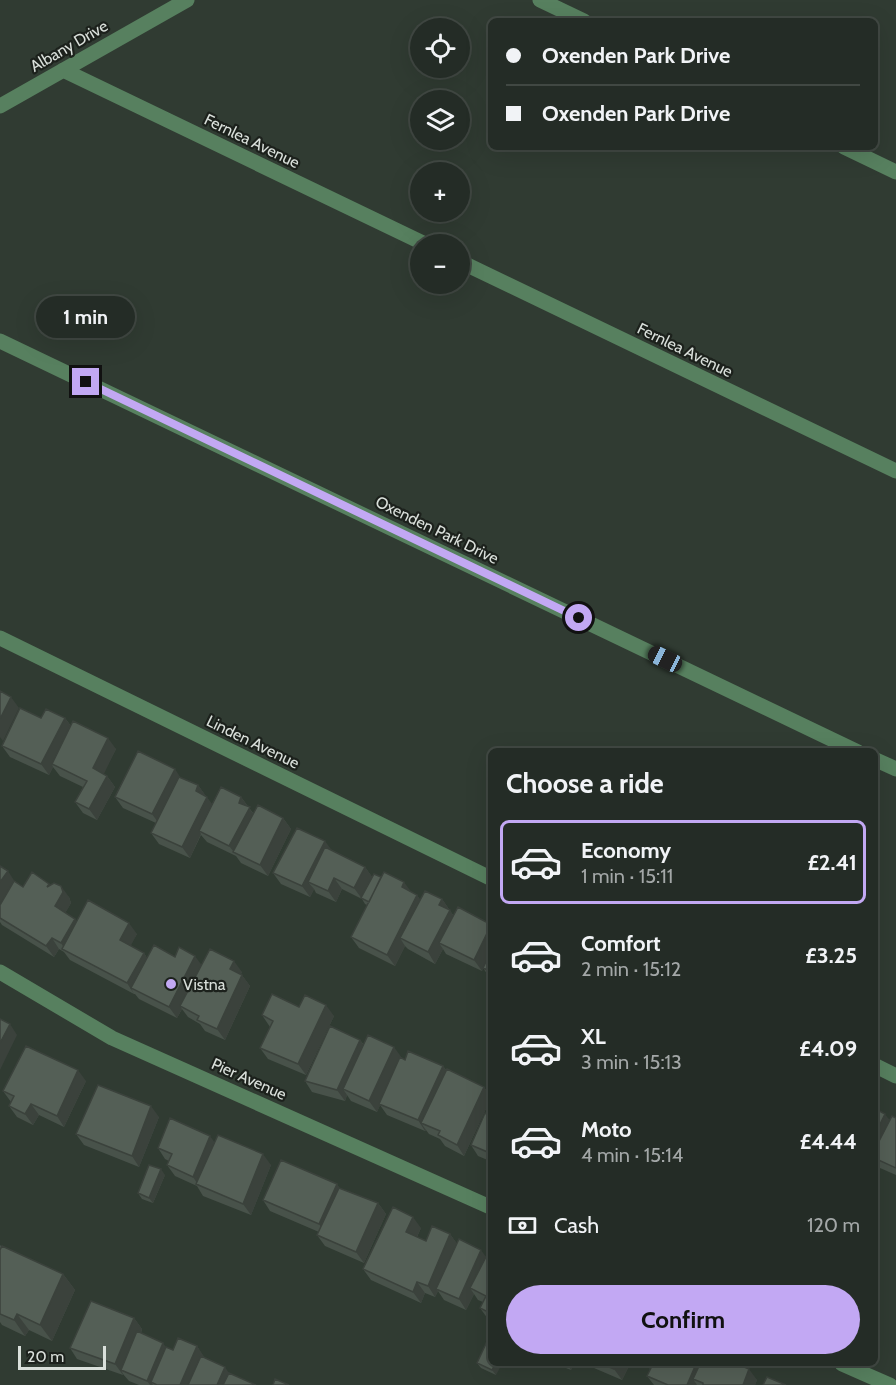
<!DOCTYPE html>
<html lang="en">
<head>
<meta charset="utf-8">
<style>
	body { margin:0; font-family:Cabin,sans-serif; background:#303832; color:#f1f3f6; height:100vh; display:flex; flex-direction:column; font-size:22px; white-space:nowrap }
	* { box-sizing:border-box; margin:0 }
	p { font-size:20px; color:#a3a7a7 }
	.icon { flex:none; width:33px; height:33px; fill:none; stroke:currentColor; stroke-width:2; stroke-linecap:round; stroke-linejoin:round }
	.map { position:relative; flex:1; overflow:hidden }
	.panel { position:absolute; left:488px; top:748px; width:390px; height:618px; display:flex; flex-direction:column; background:#242c26; border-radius:9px; box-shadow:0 6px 24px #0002,0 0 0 2px #414843 }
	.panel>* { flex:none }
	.hud { position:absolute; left:488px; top:18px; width:390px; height:132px; border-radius:9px; box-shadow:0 6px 24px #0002,0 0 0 2px #414843; display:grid; align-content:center; height:132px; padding:0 18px; background:#242c26 }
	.fabs { position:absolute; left:410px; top:18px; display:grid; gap:12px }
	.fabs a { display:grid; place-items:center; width:60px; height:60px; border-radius:50%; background:#242c26; box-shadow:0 6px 24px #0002,0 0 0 2px #414843; font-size:30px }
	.scale { position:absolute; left:18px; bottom:15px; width:88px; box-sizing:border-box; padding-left:6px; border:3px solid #dae0db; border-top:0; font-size:16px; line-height:21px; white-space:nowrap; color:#dae0db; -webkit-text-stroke:4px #1c211c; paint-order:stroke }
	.end { position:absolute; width:27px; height:27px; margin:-14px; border:8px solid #c2a8f3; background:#111; box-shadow:0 0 0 3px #111 }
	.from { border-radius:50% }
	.bubble { position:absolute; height:42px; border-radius:21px; background:#242c26; box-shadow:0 6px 24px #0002,0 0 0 2px #414843; font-size:20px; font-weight:700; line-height:42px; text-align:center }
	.car { position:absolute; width:18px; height:36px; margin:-18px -9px; border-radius:8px; box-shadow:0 0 4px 2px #0007; background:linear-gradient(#222 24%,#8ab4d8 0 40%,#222 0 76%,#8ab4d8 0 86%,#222 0) }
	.hud b { display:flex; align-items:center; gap:21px; height:57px; font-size:22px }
	.hud b+b { border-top:2px solid #414843 }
	.hud i { width:15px; height:15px; background:#f1f3f6 }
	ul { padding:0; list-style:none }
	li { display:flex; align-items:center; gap:18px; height:84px; margin:0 12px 9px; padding:0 6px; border:3px solid transparent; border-radius:9px }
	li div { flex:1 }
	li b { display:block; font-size:22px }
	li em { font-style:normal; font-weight:700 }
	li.on { border-color:#c2a8f3 }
	li>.icon { width:54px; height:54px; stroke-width:1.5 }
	h2 { padding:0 18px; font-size:27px; line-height:72px }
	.pay { display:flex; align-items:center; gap:15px; height:66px; padding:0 18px; font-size:22px }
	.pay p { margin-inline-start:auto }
	.action { display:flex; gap:12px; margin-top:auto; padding:12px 18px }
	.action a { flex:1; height:69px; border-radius:36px; background:#c2a8f3; color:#111; font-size:24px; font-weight:700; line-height:69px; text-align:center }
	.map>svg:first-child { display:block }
</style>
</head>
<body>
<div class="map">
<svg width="896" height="1385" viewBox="0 0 896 1385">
	<rect width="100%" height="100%" fill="#303b32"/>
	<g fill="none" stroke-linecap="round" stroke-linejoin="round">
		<path stroke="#57805f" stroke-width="15" d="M540 0 584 21
			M63 70 425 244
			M0 106 187 0
			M844 147 896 172
			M459 261 896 471
			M0 341 858 752
			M0 638 490 878
			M874 759 896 769
			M0 972 112 1038 490 1207
			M874 1065 896 1076
			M842 1364 890 1385"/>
	</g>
	<path fill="#48524a" d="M41 718H65L71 726 116 749 103 774 107 776 115 787 97 820 83 813 75 802 83 787 60 776 53 767 49 775 10 757 2 746Z
		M181 778 198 785 212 805 241 797 253 813 283 818 291 829 268 876 241 863 236 856 207 842 201 835 190 858 159 844 151 833 156 823 123 808 115 797Z
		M332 851 365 867 372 877 411 892 417 895 420 900 442 899 453 915 490 954V978L483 968 482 971 446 954 443 949 435 964 408 949 405 946 395 966 359 948 351 937 367 905 365 904 362 899 342 889 336 902 316 893 314 889 310 897 281 884 273 873Z
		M15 881 23 887 50 885 69 897 71 903 65 913 75 919 76 922 137 934 130 945 144 953 147 958 175 957 202 965 242 972 241 974 250 986 225 1040 205 1031 200 1024 188 1017 182 1009 177 1018 139 999 135 994H134L70 960 64 952 59 949 54 957 2 925 0 922V905Z
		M299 1007 334 1016 306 1075 268 1059 260 1048 270 1027 262 1015Z
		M360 1040 364 1045 405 1060 443 1066 446 1070 484 1087 490 1096V1100L464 1156 445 1146 440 1139 429 1134 426 1130 425 1131 387 1115 380 1105 377 1112 351 1101 347 1095 345 1101 312 1092 305 1081Z
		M86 1081 64 1127 39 1115 33 1125 17 1117 9 1106 11 1102 3 1091Z
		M874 1108 890 1120 896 1118V1175L880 1168 875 1162 874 1164Z
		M490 1115V1161L478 1156 471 1145Z
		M159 1117 139 1167 84 1145 76 1134Z
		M215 1142 271 1165 251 1215 203 1196 197 1186 175 1176 167 1165 169 1161 165 1159 158 1148Z
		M165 1175 153 1203 142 1199 138 1193Z
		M337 1184 339 1188 378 1203 386 1214 364 1263 325 1246 317 1235 319 1232 270 1211 263 1200Z
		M421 1228 417 1237 426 1241 450 1234 457 1244 486 1257 490 1251V1320L488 1319 480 1308 483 1302 478 1300 474 1294 466 1310 444 1300 438 1291 435 1297 425 1293 421 1303 371 1280 363 1269Z
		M0 1245 2 1247 63 1274 75 1290 52 1341 29 1330 25 1336 2 1325 0 1322Z
		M134 1318 142 1329 141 1333 167 1348 173 1350 197 1346 204 1358 229 1373 256 1385H139L129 1381 123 1374V1375L77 1359 70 1348Z
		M490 1335 496 1375 481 1368 477 1363Z
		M556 1364H574L571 1370Z
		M591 1364H630L622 1380 594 1368Z
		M646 1364H737L757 1380 755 1385H654L647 1376 650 1369Z"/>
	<path fill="#3b423c" d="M11 697 19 708 3 741 0 737V719Z
		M65 718 73 729 52 764 53 767 49 775 41 764Z
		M108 738 116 749 101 780 93 768Z
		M175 769 182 780 160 825 152 814Z
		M107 776 115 787 97 820 89 809Z
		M198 785 206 796 196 791Z
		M207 797 215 808 199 831 201 834 190 858 182 847Z
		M241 797 257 819 234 852 229 846 239 803Z
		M283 818 291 829 268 876 260 865Z
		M325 841 333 852 308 882 314 889 310 897 302 886Z
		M365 867 373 878 362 899 354 888Z
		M8 871 15 882 0 904V882Z
		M334 878 342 889 336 902 328 891Z
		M404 882 412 893 402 887Z
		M61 886 69 897 71 903 63 917 55 906Z
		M417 895 425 906 400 938 405 946 395 966 387 955Z
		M442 899 457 921 439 943 443 949 435 964 428 952 439 905Z
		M75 919 83 930 66 951 61 943Z
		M129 923 137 934 128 951 120 940Z
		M490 927V954L482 971 474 960Z
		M52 938 59 949 54 957 46 946Z
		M144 953 151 964 131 988 134 994 127 983Z
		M195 956 203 967 180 1006 182 1009 177 1018 169 1007Z
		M234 961 242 972 238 980 230 969Z
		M242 975 250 986 225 1040 217 1029Z
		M326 1005 334 1016 306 1075 298 1064Z
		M10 1024 17 1035 0 1070V1043Z
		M360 1040 368 1051 343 1089 347 1095 345 1101 337 1090Z
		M394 1047 402 1058 377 1112 369 1101Z
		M443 1066 451 1077 421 1123 426 1130 425 1131 418 1120Z
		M78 1070 86 1081 64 1127 57 1116Z
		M484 1087 490 1096V1100L464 1156 457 1145Z
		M31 1104 39 1115 33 1125 25 1114Z
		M151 1106 159 1117 139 1167 132 1156Z
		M885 1114 893 1125 874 1158V1136Z
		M210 1136 218 1147 199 1186 193 1177Z
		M263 1154 271 1165 251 1215 243 1204Z
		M161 1169 165 1175 153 1203 149 1198Z
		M337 1184 344 1195 327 1235 319 1224Z
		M378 1203 386 1214 364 1263 356 1252Z
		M413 1217 421 1228 414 1243 406 1232Z
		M450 1234 458 1245 436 1289 438 1291 435 1297 428 1286Z
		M481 1250 489 1261 470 1288 474 1294 466 1310 459 1299Z
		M63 1274 75 1290 52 1341 40 1325Z
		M417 1282 425 1293 421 1303 413 1292Z
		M17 1314 29 1330 25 1336 14 1320Z
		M134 1318 142 1329 124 1371 121 1370 123 1374V1375L115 1364Z
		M163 1343 171 1354 151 1382 153 1385H150L147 1381Z
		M197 1346 205 1358 193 1385H180Z
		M495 1364H502L496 1375 492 1370Z
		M567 1364H574L571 1370Z
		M617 1364H630L622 1380 614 1369Z
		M696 1364H709L693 1379 697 1385H687Z
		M225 1367 232 1378 229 1385H217Z
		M749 1369 757 1380 755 1385H743Z"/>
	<path fill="#545f56" stroke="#3b423c" stroke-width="1.5" d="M0 691 11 697 0 719Z
		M20 708 41 718 46 709 65 718 41 764 2 746Z
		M73 721 108 738 93 768 107 776 89 809 75 802 87 781 52 764Z
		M138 751 175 769 152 814 115 797Z
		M179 777 198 785 196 791 207 797 182 847 151 833Z
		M221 787 241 797 239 803 250 807 229 846 199 831Z
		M258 805 283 818 260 865 233 852Z
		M297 828 325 841 302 886 273 873Z
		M325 847 365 867 354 888 334 878 328 891 308 882Z
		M0 866 8 871 0 882Z
		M32 872 49 884 47 887 54 883 61 886 63 892 55 906 75 919 61 943 52 938 46 946 0 918V905L14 881 23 887Z
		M384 872 404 882 402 887 417 895 387 955 351 937Z
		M374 874 381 877 369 902 361 898Z
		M425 891 442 899 439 905 450 910 428 952 400 938Z
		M88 900 129 923 120 940 144 953 127 983 62 949Z
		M458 907 490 924V927L474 960 439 943Z
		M154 945 175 957 179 947 195 956 169 1007 131 988Z
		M210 949 234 961 230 969 242 975 217 1029 197 1020 199 1016 180 1006Z
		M490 954V971L483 968Z
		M272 994 299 1007 305 995 326 1005 298 1064 260 1048 273 1021 262 1015Z
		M0 1019 10 1024 0 1043Z
		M330 1026 360 1040 337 1090 305 1081Z
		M368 1035 394 1047 369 1101 343 1089Z
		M26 1046 78 1070 57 1116 31 1104 25 1114 9 1106 14 1096 3 1091Z
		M408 1051 443 1066 418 1120 379 1104 400 1057 405 1060Z
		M447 1069 484 1087 457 1145 438 1135 440 1131 421 1123Z
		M98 1085 151 1106 132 1156 76 1134Z
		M874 1108 885 1114 874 1136Z
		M485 1113 490 1115V1153L471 1145Z
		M892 1116 896 1118V1168L874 1158V1151Z
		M170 1118 210 1136 193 1177 167 1165 172 1154 158 1148Z
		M218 1135 263 1154 243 1204 196 1184Z
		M281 1160 337 1184 319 1224 263 1200Z
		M149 1165 161 1169 149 1198 138 1193Z
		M339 1188 378 1203 356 1252 317 1235Z
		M393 1207 413 1217 406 1232 426 1241 432 1226 450 1234 428 1286 417 1282 413 1292 363 1269Z
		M459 1239 481 1250 459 1299 436 1289Z
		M2 1246 63 1274 40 1325 17 1314 14 1320 0 1314V1250Z
		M489 1251H490V1313L480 1308 486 1296 470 1288Z
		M91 1301 134 1318 115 1364 70 1348Z
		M137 1331 163 1343 147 1381 121 1370Z
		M490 1335V1364H495L492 1370 477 1363Z
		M178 1338 197 1346 180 1385H157L151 1382 166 1347 173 1350Z
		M201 1356 225 1367 217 1385H188Z
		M602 1364H617L614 1369Z
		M653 1364H696L687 1385H668L647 1376Z
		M700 1364H737L749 1369 743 1385H703V1383L693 1379Z
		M229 1373 256 1385H223Z
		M767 1377 786 1385H763Z
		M275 1379 289 1385H273Z"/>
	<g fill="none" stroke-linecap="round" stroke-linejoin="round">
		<path stroke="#c2a8f3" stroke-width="8" d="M86 382 579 618"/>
	</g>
	<circle fill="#c2a8f3" stroke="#1c211c" stroke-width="2" cx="171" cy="984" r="6"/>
	<g text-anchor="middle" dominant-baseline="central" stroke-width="4.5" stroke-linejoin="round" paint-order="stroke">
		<g font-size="16" fill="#dae0db" stroke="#1c211c">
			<text transform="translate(69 46) rotate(-30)">Albany Drive</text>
			<text transform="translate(252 141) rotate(26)">Fernlea Avenue</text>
			<text transform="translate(685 350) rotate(26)">Fernlea Avenue</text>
			<text transform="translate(437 530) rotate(26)">Oxenden Park Drive</text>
			<text transform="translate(253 742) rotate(26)">Linden Avenue</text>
			<text transform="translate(249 1079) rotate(24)">Pier Avenue</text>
		</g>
		<g font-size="16" fill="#dae0db" stroke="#1c211c" text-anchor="start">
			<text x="183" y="984">Vistna</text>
		</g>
	</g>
</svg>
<div class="fabs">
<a><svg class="icon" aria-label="locate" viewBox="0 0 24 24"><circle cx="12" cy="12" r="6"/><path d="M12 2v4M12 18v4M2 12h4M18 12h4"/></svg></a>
<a><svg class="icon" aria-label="layers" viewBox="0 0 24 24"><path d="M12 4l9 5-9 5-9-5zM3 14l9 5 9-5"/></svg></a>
<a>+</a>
<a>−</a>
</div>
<div class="scale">20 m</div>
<i class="end from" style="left:579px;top:618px"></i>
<i class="end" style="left:86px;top:382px"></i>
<div class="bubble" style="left:36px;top:296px;width:99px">1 min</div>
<i class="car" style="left:665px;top:659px;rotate:296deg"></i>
<div class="hud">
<b><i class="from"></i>Oxenden Park Drive</b>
<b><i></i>Oxenden Park Drive</b>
</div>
<section class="panel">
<h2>Choose a ride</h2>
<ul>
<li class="on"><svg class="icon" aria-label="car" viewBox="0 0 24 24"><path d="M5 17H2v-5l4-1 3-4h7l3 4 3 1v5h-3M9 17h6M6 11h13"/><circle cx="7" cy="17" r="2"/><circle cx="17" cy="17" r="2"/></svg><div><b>Economy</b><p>1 min · 15:11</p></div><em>£2.41</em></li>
<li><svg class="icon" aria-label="car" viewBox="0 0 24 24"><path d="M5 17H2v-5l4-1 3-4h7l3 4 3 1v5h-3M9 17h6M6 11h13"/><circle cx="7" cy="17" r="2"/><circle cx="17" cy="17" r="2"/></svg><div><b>Comfort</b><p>2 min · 15:12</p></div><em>£3.25</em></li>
<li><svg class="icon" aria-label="car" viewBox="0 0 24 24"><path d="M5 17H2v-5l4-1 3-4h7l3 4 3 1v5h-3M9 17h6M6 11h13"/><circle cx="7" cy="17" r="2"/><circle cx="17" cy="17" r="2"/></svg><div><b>XL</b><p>3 min · 15:13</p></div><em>£4.09</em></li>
<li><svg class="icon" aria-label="car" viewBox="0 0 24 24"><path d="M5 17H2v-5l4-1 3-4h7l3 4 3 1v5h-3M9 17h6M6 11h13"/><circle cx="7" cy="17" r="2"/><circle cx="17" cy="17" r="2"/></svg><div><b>Moto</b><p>4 min · 15:14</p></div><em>£4.44</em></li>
</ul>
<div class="pay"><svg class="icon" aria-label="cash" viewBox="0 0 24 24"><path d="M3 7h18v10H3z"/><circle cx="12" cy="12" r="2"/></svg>Cash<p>120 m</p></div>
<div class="action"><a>Confirm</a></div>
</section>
</div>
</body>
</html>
